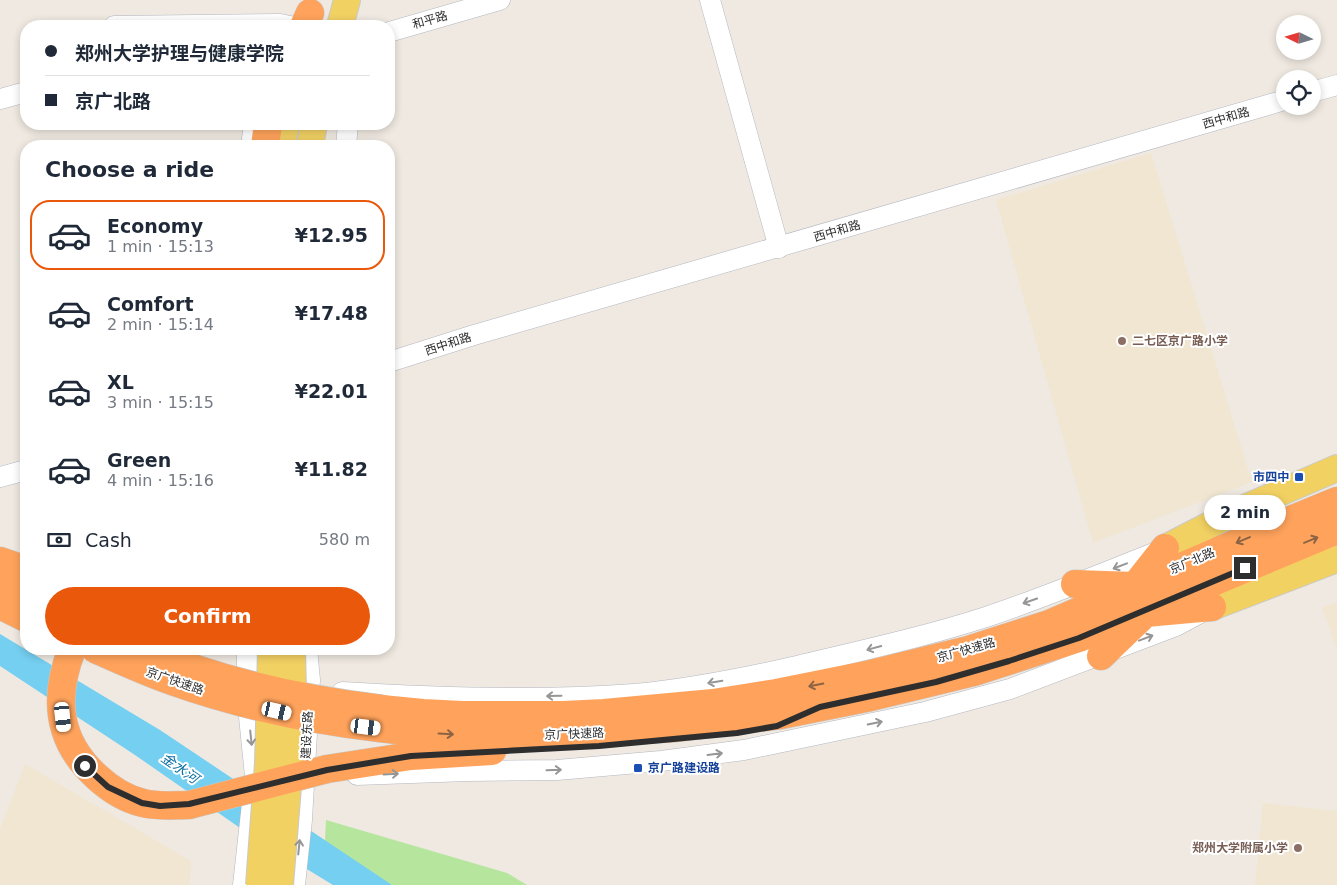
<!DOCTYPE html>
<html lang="en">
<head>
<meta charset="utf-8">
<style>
	body { margin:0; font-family:"DejaVu Sans","Noto Sans SC",sans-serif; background:#f2f2f3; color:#1f2937; height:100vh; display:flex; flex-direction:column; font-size:19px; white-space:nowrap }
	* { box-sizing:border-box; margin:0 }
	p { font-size:16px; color:#747a83 }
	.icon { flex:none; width:28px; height:28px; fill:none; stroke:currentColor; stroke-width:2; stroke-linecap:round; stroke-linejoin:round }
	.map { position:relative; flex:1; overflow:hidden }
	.details { position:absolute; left:20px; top:140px; width:375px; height:515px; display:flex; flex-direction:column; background:#fff; border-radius:20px; box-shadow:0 2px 8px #0003 }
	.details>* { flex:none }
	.top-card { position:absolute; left:20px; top:20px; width:375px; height:110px; border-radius:20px; box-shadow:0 2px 8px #0003; display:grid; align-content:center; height:110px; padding:0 25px; background:#fff }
	.needle { width:32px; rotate:275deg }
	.buttons { position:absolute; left:1276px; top:15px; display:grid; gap:10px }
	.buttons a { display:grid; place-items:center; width:45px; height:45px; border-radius:50%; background:#fff; box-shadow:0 2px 8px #0003; font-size:25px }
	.end { position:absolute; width:22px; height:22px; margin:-11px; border:6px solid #2e2e2e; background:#fff; box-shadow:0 0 0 2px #fff }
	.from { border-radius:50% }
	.bubble { position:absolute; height:35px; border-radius:18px; background:#fff; box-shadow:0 2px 8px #0003; font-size:16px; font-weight:700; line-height:35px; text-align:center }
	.car { position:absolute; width:15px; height:30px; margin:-15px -8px; border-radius:6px; box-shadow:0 0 4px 1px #0007; background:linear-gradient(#fff 24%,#345 0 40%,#fff 0 76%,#345 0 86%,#fff 0) }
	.top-card b { display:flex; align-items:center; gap:18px; height:48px; font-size:19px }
	.top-card b+b { border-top:1px solid #e0e1e3 }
	.top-card i { width:12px; height:12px; background:#1f2937 }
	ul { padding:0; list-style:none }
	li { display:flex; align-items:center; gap:15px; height:70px; margin:0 10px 8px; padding:0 15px; border:2px solid transparent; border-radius:20px }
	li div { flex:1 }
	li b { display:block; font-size:19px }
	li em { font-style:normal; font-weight:700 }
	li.on { border-color:#ea580c }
	li>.icon { width:45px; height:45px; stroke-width:1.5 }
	h2 { padding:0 25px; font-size:22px; line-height:60px }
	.pay { display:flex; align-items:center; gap:12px; height:55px; padding:0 25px; font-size:19px }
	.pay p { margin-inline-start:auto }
	.action { display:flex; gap:10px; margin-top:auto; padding:10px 25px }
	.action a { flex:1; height:58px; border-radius:30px; background:#ea580c; color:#fff; font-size:20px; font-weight:700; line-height:58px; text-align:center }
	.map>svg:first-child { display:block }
</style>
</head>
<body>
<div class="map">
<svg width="1337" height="885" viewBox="0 0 1337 885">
	<rect width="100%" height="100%" fill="#efe9e1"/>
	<path fill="#f0e6d1" d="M1151 153 1252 482 1093 543 996 200Z
		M1337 602V650L1322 607Z
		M25 764 191 861 190 885H0V829Z
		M1263 803 1337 811V885H1255Z"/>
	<path fill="#b6e59e" d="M326 820 507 873 527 885H391L325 841Z"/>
	<path fill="#75cff0" d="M0 634 160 730 392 885H333L243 830 135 755 0 666Z"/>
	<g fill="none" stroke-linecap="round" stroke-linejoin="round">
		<defs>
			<path id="minor" d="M710 0 779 248
				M114 26 280 24 290 26
				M389 32 500 0
				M1312 92 1337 85
				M0 99 26 92
				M251 146 254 124
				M346 146 348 124
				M389 362 474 335 1285 100
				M0 477 26 470
				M342 692C438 698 538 701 634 694 689 689 744 678 797 666 860 651 924 637 986 617 1046 597 1105 572 1164 549
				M357 775 467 771 557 770 661 761 744 750 925 712 1010 689 1176 626 1204 611
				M243 885 255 776 247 697V649
				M295 885 302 820 310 680 307 649"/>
			<path id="major" d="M340 26 347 0
				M282 146 286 124
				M310 146 314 124
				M1165 548 1235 512 1337 468
				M1212 607 1337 559"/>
			<path id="highway" d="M304 26 310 13
				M265 146 268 124
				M0 561 26 570
				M0 583 26 596
				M1075 584 1135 586 1165 548
				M0 605 26 618
				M72 649C53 698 57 741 97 777 110 789 126 799 143 803 159 807 174 805 189 805
				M1101 656 1146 613 1212 607
				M382 709 423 713 462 715H564L604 713 713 703 776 693 866 675 968 650 1049 624 1271 528 1337 501
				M380 728 422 733 461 735H565L605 732 674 728 781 715 871 697 974 672 1079 638 1337 530
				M327 769 411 756 492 751"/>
		</defs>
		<use href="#minor" stroke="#b4b7c1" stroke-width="21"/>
		<use href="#major" stroke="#c9c9c9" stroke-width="28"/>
		<use href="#highway" stroke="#c9c9c9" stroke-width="29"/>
		<use href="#minor" stroke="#fff" stroke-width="20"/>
		<use href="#major" stroke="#f2d163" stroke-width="26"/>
		<use href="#highway" stroke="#ffa35c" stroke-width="28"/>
		<defs>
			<path id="major-bridge" d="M259 885 268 763 271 649
				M280 885 290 762 293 691 292 649"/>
			<path id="highway-bridge" d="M95 649C120 660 146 672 172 681 240 705 309 720 380 728
				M144 649C219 682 301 699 382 709
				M189 805 327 769"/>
		</defs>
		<use href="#major-bridge" stroke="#c9c9c9" stroke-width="28" stroke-linecap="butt"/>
		<use href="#highway-bridge" stroke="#c9c9c9" stroke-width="29" stroke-linecap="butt"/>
		<use href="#major-bridge" stroke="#f2d163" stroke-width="26"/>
		<use href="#highway-bridge" stroke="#ffa35c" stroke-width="28"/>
	</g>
	<defs><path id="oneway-shaft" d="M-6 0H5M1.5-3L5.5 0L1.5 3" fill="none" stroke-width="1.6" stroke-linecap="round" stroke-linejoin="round" transform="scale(1.25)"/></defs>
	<g stroke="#8c6343">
		<use href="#oneway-shaft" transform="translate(1243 540) rotate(157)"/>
		<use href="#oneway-shaft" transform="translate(1311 540) rotate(-22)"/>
		<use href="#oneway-shaft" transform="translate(816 685) rotate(169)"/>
		<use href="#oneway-shaft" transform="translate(446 734) rotate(3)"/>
	</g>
	<g stroke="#969696">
		<use href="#oneway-shaft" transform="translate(1120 566) rotate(159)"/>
		<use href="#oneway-shaft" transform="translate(1030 601) rotate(161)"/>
		<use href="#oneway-shaft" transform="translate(1146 638) rotate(-21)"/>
		<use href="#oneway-shaft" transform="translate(874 648) rotate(165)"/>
		<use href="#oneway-shaft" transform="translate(715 682) rotate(170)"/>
		<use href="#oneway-shaft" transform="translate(554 696) rotate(179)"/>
		<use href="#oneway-shaft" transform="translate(875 723) rotate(-12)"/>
		<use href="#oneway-shaft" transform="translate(251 738) rotate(84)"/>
		<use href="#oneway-shaft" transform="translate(715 754) rotate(-7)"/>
		<use href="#oneway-shaft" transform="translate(554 770) rotate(-2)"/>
		<use href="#oneway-shaft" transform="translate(391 774) rotate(-3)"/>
		<use href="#oneway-shaft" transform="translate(299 847) rotate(-84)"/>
	</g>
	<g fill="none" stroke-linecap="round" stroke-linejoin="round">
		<path stroke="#2e2e2e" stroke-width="6" d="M85 766 108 787 142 803 160 806 189 804 327 770 411 756 599 746 737 733 777 726 820 707 936 682 1009 661 1079 638 1245 568"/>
	</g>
	<g fill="#8d6e63" stroke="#fff" stroke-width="2">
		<circle cx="1122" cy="341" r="5"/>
		<circle cx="1298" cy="848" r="5"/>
	</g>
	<g fill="#1a4fb4" stroke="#fff" stroke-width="2">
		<rect x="1294" y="472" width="10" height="10" rx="2.5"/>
		<rect x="633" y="763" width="10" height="10" rx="2.5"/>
	</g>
	<g text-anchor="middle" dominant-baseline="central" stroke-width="4" stroke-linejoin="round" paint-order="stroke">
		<g font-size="12" fill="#2e2e2e" stroke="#fff">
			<text transform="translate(430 20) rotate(-16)">和平路</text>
			<text transform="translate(1226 118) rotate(-16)">西中和路</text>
			<text transform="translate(837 231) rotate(-16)">西中和路</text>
			<text transform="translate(448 344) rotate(-18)">西中和路</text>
			<text transform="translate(1192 561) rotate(-23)">京广北路</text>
			<text transform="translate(966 650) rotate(-16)">京广快速路</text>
			<text transform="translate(175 681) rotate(19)">京广快速路</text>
			<text transform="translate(574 734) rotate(-2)">京广快速路</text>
			<text transform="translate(307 735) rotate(-87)">建设东路</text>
		</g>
		<g font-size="12" font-weight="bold" fill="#785e54" stroke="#fff" text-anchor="start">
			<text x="1132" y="341">二七区京广路小学</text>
			<text x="1288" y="848" text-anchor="end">郑州大学附属小学</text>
		</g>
		<g font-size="12" font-weight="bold" fill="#164399" stroke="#fff" text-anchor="end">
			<text x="1289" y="477">市四中</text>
			<text x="648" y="768" text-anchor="start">京广路建设路</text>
		</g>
		<g font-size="14" font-style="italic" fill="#0d6fa3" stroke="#fff">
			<text transform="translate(180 768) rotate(35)">金水河</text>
		</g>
	</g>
</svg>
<div class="buttons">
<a><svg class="needle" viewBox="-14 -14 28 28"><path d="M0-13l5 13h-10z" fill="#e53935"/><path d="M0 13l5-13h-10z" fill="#747a83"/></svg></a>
<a><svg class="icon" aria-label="locate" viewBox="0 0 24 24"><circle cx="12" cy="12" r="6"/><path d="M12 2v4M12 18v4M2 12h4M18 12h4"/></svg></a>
</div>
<i class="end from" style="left:85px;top:766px"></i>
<i class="end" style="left:1245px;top:568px"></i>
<div class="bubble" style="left:1204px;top:495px;width:82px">2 min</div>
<i class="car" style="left:277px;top:711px;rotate:103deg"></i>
<i class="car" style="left:63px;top:717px;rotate:174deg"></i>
<i class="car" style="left:366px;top:727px;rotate:97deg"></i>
<div class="top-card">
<b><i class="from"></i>郑州大学护理与健康学院</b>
<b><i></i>京广北路</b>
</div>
<section class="details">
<h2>Choose a ride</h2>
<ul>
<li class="on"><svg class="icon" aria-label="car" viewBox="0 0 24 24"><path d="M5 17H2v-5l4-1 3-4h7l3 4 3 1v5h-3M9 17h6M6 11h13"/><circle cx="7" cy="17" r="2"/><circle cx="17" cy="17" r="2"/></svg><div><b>Economy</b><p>1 min · 15:13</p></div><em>¥12.95</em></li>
<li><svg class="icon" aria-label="car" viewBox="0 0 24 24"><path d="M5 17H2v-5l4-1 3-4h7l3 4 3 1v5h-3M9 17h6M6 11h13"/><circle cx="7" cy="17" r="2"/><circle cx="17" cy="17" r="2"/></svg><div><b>Comfort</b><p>2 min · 15:14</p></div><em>¥17.48</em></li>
<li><svg class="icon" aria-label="car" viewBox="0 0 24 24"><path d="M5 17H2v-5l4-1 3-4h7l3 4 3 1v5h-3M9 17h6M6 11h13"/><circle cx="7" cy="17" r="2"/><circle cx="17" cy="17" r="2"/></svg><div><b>XL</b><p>3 min · 15:15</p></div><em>¥22.01</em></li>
<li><svg class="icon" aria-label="car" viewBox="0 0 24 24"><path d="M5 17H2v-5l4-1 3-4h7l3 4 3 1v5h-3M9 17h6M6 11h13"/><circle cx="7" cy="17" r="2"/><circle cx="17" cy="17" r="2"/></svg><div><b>Green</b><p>4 min · 15:16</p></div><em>¥11.82</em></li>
</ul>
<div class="pay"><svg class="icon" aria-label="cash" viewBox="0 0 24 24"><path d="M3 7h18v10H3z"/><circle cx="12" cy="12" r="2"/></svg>Cash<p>580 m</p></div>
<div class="action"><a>Confirm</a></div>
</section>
</div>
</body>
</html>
